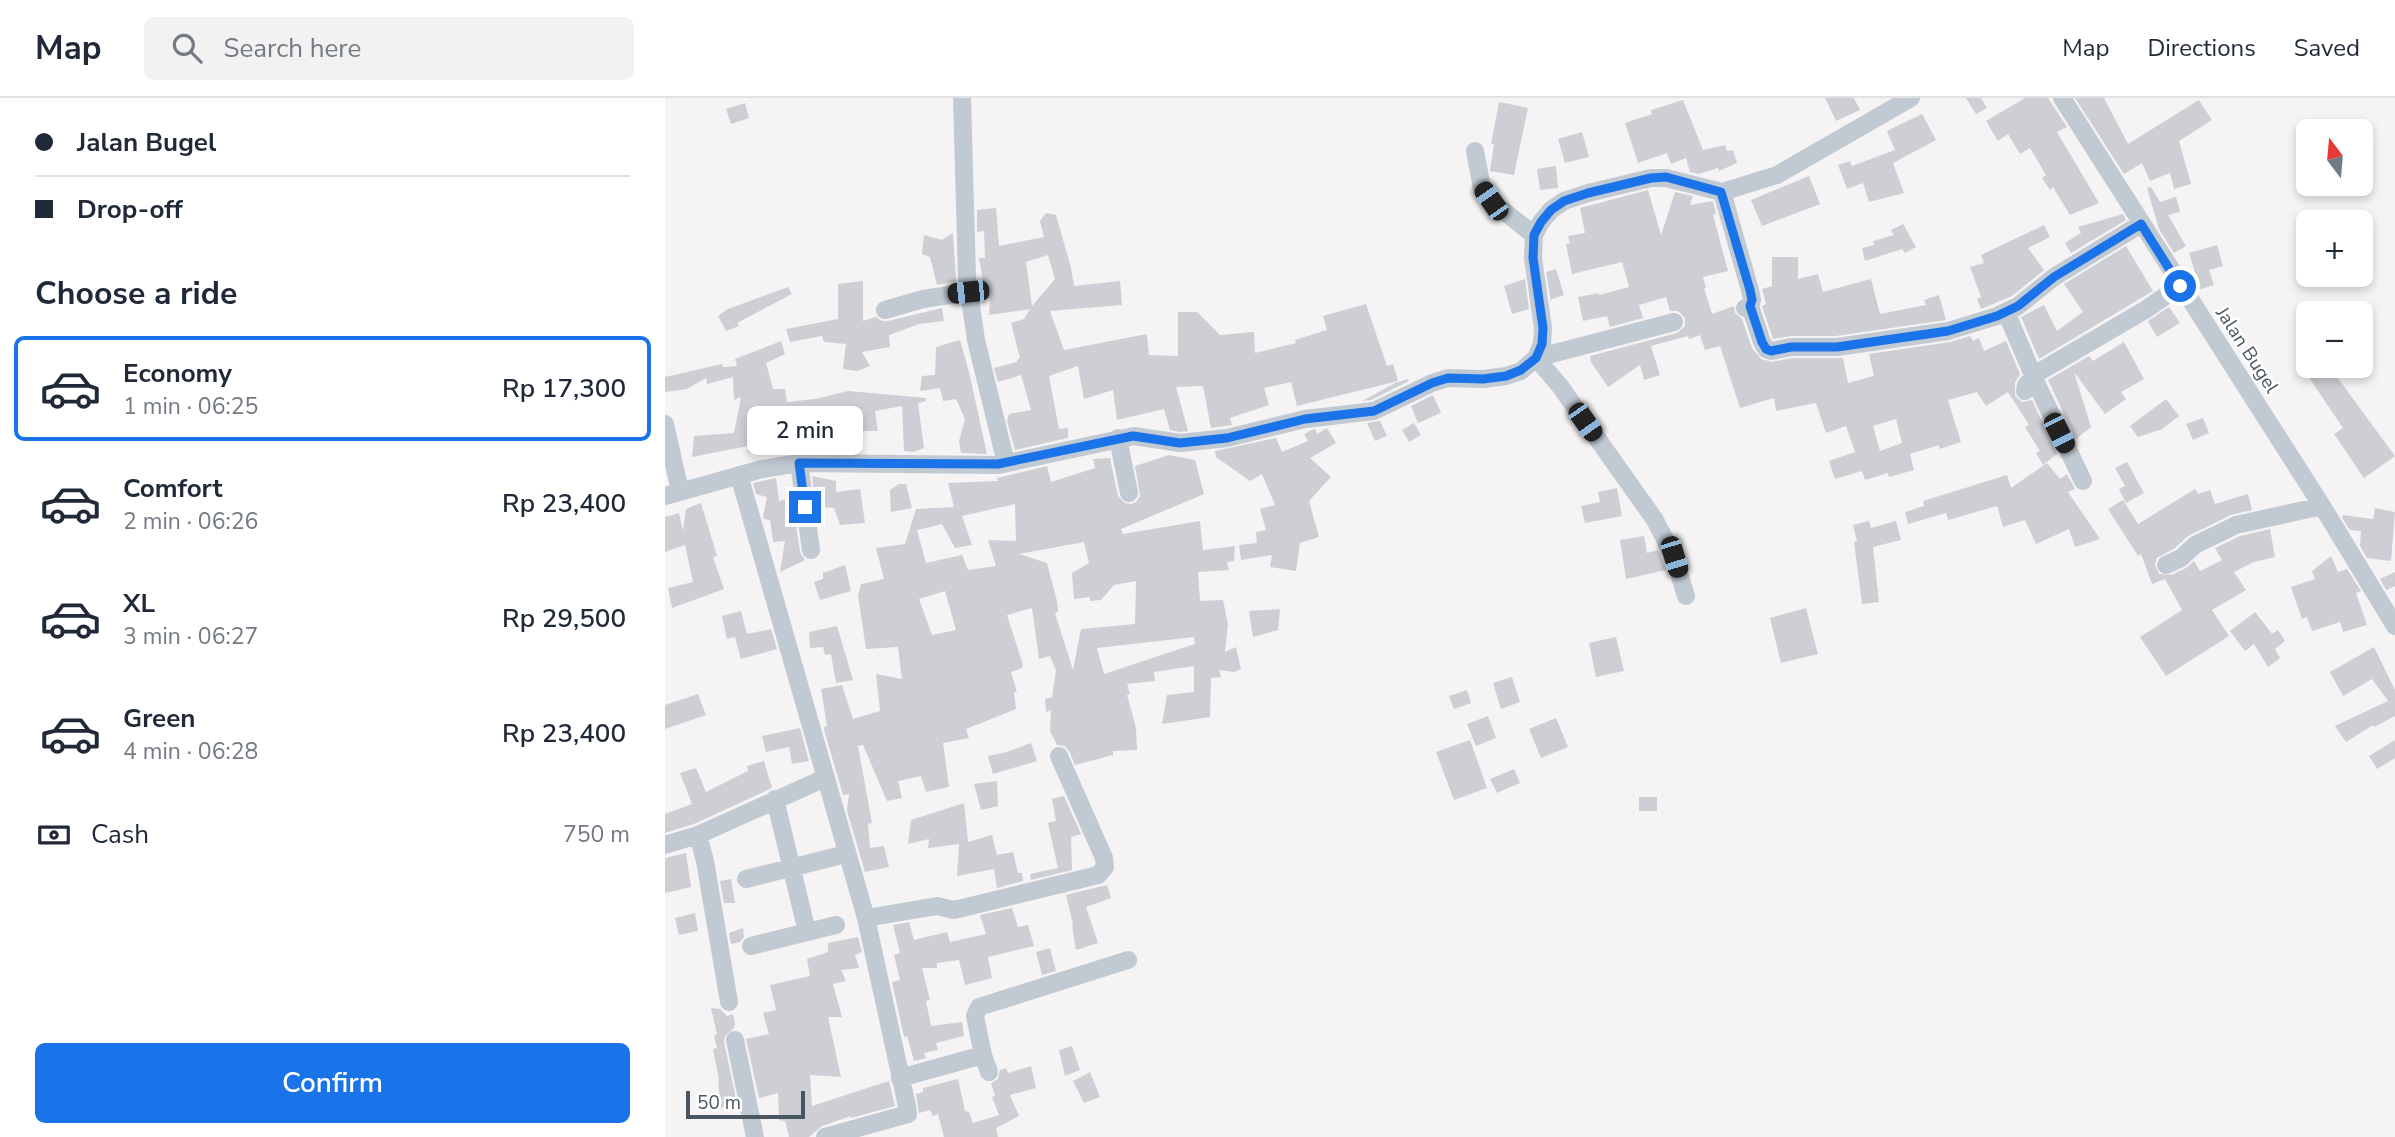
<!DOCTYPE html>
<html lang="en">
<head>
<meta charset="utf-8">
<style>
	body { margin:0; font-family:"Nunito Sans",sans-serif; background:#f2f2f3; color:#1f2937; height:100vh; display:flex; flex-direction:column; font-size:26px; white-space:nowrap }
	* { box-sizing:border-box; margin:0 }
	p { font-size:23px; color:#747a83 }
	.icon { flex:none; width:38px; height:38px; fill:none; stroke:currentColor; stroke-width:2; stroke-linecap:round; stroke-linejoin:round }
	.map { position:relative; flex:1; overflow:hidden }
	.drawer { display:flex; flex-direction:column; background:#fff; width:665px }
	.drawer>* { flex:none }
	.top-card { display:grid; align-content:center; height:154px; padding:0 35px; background:#fff }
	.needle { width:46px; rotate:344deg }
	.fabs { position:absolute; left:1631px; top:21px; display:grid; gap:14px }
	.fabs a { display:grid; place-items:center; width:77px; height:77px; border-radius:10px; background:#fff; box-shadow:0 4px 10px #0003; font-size:35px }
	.scale { position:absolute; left:21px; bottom:18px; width:119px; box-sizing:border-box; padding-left:7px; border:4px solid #4a5661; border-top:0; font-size:19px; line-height:24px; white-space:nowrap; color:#4a5661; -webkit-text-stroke:5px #fff; paint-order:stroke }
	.end { position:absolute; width:32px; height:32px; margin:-16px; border:9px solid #1a73e8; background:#fff; box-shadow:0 0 0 4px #fff }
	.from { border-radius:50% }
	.bubble { position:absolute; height:49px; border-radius:10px; background:#fff; box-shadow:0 4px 10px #0003; font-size:23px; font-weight:600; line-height:49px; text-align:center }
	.car { position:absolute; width:21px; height:42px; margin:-21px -10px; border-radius:9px; box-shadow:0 0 5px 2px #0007; background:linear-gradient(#222 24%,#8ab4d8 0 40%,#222 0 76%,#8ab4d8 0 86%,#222 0) }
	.top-card b { display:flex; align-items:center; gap:24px; height:66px; font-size:26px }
	.top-card b+b { border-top:2px solid #e0e1e3 }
	.top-card i { width:18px; height:18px; background:#1f2937 }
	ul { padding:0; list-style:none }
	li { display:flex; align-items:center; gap:21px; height:105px; margin:0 14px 10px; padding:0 21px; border:4px solid transparent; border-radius:10px }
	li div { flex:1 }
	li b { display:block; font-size:26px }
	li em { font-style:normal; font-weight:600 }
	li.on { border-color:#1a73e8 }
	li>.icon { width:63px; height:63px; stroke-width:1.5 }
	h2 { padding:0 35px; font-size:32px; line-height:84px }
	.pay { display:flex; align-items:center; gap:18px; height:77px; padding:0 35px; font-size:26px }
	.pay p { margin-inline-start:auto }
	.button { display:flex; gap:14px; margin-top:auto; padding:14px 35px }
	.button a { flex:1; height:80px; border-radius:10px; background:#1a73e8; color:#fff; font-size:28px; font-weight:600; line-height:80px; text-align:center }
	header { display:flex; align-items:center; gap:42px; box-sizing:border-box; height:98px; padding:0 35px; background:#fff; border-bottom:2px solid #e0e1e3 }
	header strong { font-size:33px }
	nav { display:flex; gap:38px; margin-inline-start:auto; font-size:24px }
	.search { width:490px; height:63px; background:#f2f2f3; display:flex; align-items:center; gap:18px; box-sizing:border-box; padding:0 24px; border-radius:10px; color:#747a83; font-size:26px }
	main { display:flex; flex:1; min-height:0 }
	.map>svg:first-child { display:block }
</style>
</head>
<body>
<header>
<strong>Map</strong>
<div class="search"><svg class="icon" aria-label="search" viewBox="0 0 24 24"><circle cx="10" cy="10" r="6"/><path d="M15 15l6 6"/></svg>Search here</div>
<nav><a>Map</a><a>Directions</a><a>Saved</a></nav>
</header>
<main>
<section class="drawer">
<div class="top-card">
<b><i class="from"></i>Jalan Bugel</b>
<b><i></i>Drop-off</b>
</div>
<h2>Choose a ride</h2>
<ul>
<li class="on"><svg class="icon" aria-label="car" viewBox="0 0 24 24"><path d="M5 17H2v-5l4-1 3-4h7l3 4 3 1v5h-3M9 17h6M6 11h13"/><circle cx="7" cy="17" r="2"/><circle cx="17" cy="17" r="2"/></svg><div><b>Economy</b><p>1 min · 06:25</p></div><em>Rp 17,300</em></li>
<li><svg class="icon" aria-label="car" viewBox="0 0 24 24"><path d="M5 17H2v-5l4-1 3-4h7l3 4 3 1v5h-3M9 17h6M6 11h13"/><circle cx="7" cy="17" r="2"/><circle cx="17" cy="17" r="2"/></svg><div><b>Comfort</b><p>2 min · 06:26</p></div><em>Rp 23,400</em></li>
<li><svg class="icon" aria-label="car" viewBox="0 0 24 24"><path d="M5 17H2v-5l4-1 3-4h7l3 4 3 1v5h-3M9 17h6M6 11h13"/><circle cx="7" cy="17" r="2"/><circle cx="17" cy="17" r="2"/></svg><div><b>XL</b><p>3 min · 06:27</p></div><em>Rp 29,500</em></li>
<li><svg class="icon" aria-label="car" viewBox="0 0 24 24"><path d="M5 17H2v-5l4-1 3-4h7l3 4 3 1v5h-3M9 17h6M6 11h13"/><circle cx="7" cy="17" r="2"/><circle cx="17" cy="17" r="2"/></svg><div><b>Green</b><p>4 min · 06:28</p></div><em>Rp 23,400</em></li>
</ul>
<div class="pay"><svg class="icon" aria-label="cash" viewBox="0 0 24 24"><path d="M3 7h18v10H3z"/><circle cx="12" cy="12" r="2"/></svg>Cash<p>750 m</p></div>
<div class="button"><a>Confirm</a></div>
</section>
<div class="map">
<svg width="1730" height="1039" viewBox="0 0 1730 1039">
	<rect width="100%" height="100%" fill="#f5f3f3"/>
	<path fill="#cdcfd5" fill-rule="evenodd" d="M1160 0H1189L1195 12 1171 23Z
		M1301 0H1316L1322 10 1311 16Z
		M1360 0H1383L1402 29 1392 34 1434 105 1405 117 1388 89 1385 92 1377 80 1381 77 1365 50 1355 56 1343 36 1333 43 1321 23Z
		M1410 0H1439L1463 46 1534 2 1547 22 1514 43 1526 86 1509 91 1505 75 1485 83 1477 65 1459 76Z
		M1018 2 1038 52 1060 47 1062 53 1068 52 1072 65 1054 73 1053 70 1034 76 1025 74 1021 60 1006 66 1002 55 973 65 960 25 987 16 986 12Z
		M834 4 863 10 849 77 825 73 829 46H826Z
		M80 5 84 20 66 26 61 11Z
		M1257 16 1271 42 1228 65 1239 95 1204 104 1198 85 1182 91 1173 67 1185 63 1187 68 1230 52 1222 33Z
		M917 34 924 59 900 65 893 41Z
		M891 68 893 90 875 92 872 71Z
		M1144 78 1155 106 1097 128 1086 102Z
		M1486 89 1495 104 1511 99 1515 114 1503 117 1521 148 1509 155 1494 131 1482 90Z
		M983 92 996 137 1010 94 1028 98 1025 107 1048 103 1051 116 1048 117 1063 173 1038 179 1041 190H1039L1047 216 1069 208 1070 215 1077 221 1087 250 1096 261 1107 264 1127 260H1178L1183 285 1209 278 1204 256 1285 244 1305 238 1308 243 1314 240 1319 253 1341 243 1355 276 1350 285V298L1357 304 1367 302 1392 356 1378 367 1371 355 1375 353 1360 329 1364 327 1343 294 1321 308 1312 294 1283 302 1296 344 1275 351 1274 347 1245 356 1249 372 1224 379 1223 375 1200 382 1197 373 1170 381 1164 363 1190 354 1181 328 1161 335 1151 305 1111 313 1109 300 1075 310 1055 248 1040 252 1035 237 1024 241 1023 238 986 248 995 277 979 282 975 267 943 289 926 264 925 258 1012 235 1020 228V220L1013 213H1005L1001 199 974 207 978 220 945 229 942 218 918 223 913 199 934 195V197L964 189 957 164 907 176 901 146 905 145 903 138 920 135 915 110ZM1231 321 1237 345 1215 353 1208 328Z
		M331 110 334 148 379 139 375 123 381 115 391 117 406 170 409 188 455 183 457 207 385 213 399 252 482 236 484 257 513 258V214H532L555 237 589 234 590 255 631 245 630 242 662 232 658 218 701 206 722 268 728 266 733 283 632 308 626 284 599 290 604 307 565 320 567 327 546 330 538 288 511 289 523 333 515 334 505 332 499 311 452 322 448 292 419 301 413 268 384 278 394 331 403 330V340L350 352 342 323 344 316 366 312 356 277 333 284 329 270 352 264V262L355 260 346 225 359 221 365 211 324 217 325 200 321 201 314 160H320L319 133 312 134V112ZM383 157 390 181 367 208 361 164Z
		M1458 116 1461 122 1406 155 1400 145 1416 135 1413 129Z
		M1238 126 1251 149 1240 155 1237 151 1200 163 1197 150 1209 147 1208 143 1229 137 1226 132Z
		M1379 127 1385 139 1363 150 1379 172 1347 198 1316 211 1312 201 1316 199 1305 169 1319 165 1316 157Z
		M288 135 291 183 272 187 265 159 257 156 259 137 277 142Z
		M1552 147 1558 168 1544 172 1549 187 1533 192 1525 180 1531 178 1524 155Z
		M1461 148 1488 193 1374 261 1356 219 1379 207 1392 233 1418 214 1399 186Z
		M1107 159H1133V181L1153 176 1158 194 1206 181 1215 216 1261 207 1259 202 1274 197 1281 222 1171 238H1126L1108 241 1097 208 1101 206 1097 191 1107 188Z
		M891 171 899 197 887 201 886 204 881 174Z
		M860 181 864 211 847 216 839 188Z
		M198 183V223L211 219 217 223H223L277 210 279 223 254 226 224 237 225 249 197 254 205 268 192 273 178 271 181 246 159 244 157 238 125 244 121 231 173 221V186Z
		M123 189 127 196 72 225 74 228 61 233 53 218 63 211Z
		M1504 209 1515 225 1492 239 1483 223Z
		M295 242 304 274 322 356 296 355 294 343 300 321 291 301 278 303 275 290 255 293 257 278 270 277 271 249Z
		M116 243 120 256 101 265 108 291H120L122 304 150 301 183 293 261 300V303L253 305 259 350 248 354 239 353 237 308 210 313 213 333H192L193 350 174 347V345H121L83 355V348L27 359 29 338 69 335 76 299 69 302 68 279 42 286 41 280 22 291 0 294V279L57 266 58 269 72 268 70 261Z
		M1459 244 1479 281 1456 294 1461 301 1440 316 1409 274 1426 329 1411 341 1383 282 1424 258 1428 263Z
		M1651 268H1664L1730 358 1699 380 1669 336 1678 330 1641 275Z
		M743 281 744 283 706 302 697 303 730 285Z
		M768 297 776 315 753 325 746 308Z
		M1501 301 1514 318 1497 331 1473 339 1465 328Z
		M1538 320 1544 335 1528 342 1521 326Z
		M715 323 722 338 710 343 702 325Z
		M749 325 756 337 744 344 737 332Z
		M662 330 671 345 645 360 666 379 644 403 654 439 635 445 631 473 605 469 607 457 576 462 574 447 592 445 591 434 601 432 595 411 610 407 597 376 585 383 551 359 550 353 611 340 617 354 643 343 639 336 647 332 650 331 652 336Z
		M504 357 530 362 539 396 456 431 458 436 535 423 538 452 570 448 569 463 562 464 564 472 533 474 535 503 558 502 563 526 560 554 571 549 576 571 569 574 554 572 556 579 546 580 545 619 497 626 502 597 529 594V568L489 574 490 583 462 586 465 596 462 597 471 630 472 652 448 653V657L410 667 404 653 400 648 392 647 385 633 386 612 381 614 380 601 387 599 391 572 385 558 374 561 367 510 342 517 358 567 357 570 346 574 352 594H349L351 611 301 631 304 640 278 645 284 689 261 694 256 678 233 683 237 700 222 703 198 647 193 648 207 725 203 726 205 750 219 748 224 769 200 774 182 713 184 696 178 697 159 632V629L162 628 156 591 177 587 188 621 215 613 211 576 237 581 233 549 201 551 193 498 196 486 219 481 211 450 240 446 251 411 289 409 283 385 333 383 332 380 382 368 386 384 430 370 428 361 445 360 453 398 460 405 466 406 471 404 475 398 470 368ZM350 406 351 443 323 442 331 468 303 472 297 457 261 465 252 432 277 426 290 450 307 447 297 418ZM419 444 424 465 407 475 409 501 425 499V503L436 502 449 487 471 483 470 526 416 531 408 572 390 515 393 514 392 503 382 465 354 456ZM280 493 291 532 267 537 254 501ZM529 539 530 546 439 576 432 550Z
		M1462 364 1479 395 1461 405 1454 391 1460 388 1450 370Z
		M1382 365 1395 381 1402 376 1410 391 1403 394 1435 441 1410 449 1404 431 1371 446 1360 422 1338 429 1332 408 1283 422 1281 415 1243 426 1240 414 1259 408 1258 403 1342 377 1346 390Z
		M147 378 171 383V394L195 391 200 425 175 427 169 410 151 408Z
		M111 380 114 403 127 400 135 454 140 462 115 474 120 443 108 444 105 422 99 421 98 419 102 399 91 396 88 385Z
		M234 386H241L247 410 226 414 225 392Z
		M952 390 957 418 920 425 916 408 935 404 933 394Z
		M1530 391 1533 396 1545 392 1550 406 1583 396 1587 412 1566 417 1523 438 1510 450 1492 460 1490 467 1494 476 1506 477 1521 470 1529 463 1535 473 1557 462 1550 450 1575 438 1605 431 1610 459 1589 464 1569 474 1581 492 1547 512 1564 538 1501 578 1475 539 1517 512 1500 481 1487 486 1476 456 1473 458 1443 411 1458 402 1473 426Z
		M36 405 52 458 48 459 59 491 7 510 3 490 28 484 20 447 0 454V419L14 415 18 433 21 411Z
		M1710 410 1730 414 1726 463 1702 460 1695 448 1696 433 1685 432 1677 420 1678 417 1708 421Z
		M1204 423 1206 430 1231 423 1236 442 1208 449 1214 504 1197 506 1189 444 1192 443 1188 427Z
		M979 438 982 455 993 452 1001 472 961 481 955 442Z
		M1666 458 1673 474 1682 471 1696 493 1691 495 1702 527 1678 534 1675 524 1647 533 1642 519 1637 521 1626 489 1650 481 1647 473Z
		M180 467 186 493 155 502 149 484 158 481V475Z
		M1730 474V488L1721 492 1715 481Z
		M1141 510 1153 556 1116 565 1105 520Z
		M615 511 613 532 588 539 584 513Z
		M76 513 82 536 106 531 112 551 76 561 70 539 62 541 57 518Z
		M1590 514 1607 536 1613 532 1620 543 1610 551 1615 560 1603 569 1589 546 1580 553 1565 533Z
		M172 528 188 582 171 585 166 556 160 557 158 549 145 550 144 534Z
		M951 539 959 573 931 579 924 545Z
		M1709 549 1730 592V618L1709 629 1708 627 1681 644 1670 628 1723 603 1707 581 1678 598 1665 574Z
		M847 579 855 604 836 611 828 585Z
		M802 592 806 605 789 611 784 598Z
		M33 596 41 617 0 631V607Z
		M823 618 831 640 811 648 802 626Z
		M891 620 903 649 876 660 864 631Z
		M135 630 144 663 127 666 124 649 101 654 97 638Z
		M805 642 822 690 789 702 771 654Z
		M1730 642V660L1712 671 1704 658Z
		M366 645 372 663 328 676 323 658 342 654Z
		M99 663 107 690 29 726 0 735V716L27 706 15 675 31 670 41 694 83 673 82 668Z
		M849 671 855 685 832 695 825 681Z
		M332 683 333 708 316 712 309 686Z
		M399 698 416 736 406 739 407 772 366 782 365 776 393 770 383 725 391 723 387 701Z
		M974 699H992V713H974Z
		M299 705 303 744 327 737 332 757 348 754 353 775H357L358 783 332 790 329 771 292 778 294 746 263 750 264 741 243 746 246 722Z
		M21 755 26 789 0 795V760Z
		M66 781 70 805H59L55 783Z
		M442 787 446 800 421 809 433 845 411 852 407 827 408 826 401 797Z
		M347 810 353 829 363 827 369 848 323 859 327 880 300 887 294 862 272 865V870H257L265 902 261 903 266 928 297 924 299 938 271 945 273 952 259 955 261 960 249 963 242 938 239 939 227 884 235 882 229 857 235 855 228 827 244 824 249 842 282 834 285 844 321 836 315 817Z
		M30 815 33 833 14 837 10 820Z
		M78 830 79 839 75 844 66 846 64 835Z
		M193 839 197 854 190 857 194 870 176 872 181 883 168 886 177 919H163L176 979 145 977 147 1008 224 983 230 1008 186 1020V1018L157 1028 144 1039H124L120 1023 114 1022 113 995 94 1000 81 941 104 936 98 915 111 912 105 887 145 878 142 861 163 854V845Z
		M385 850 391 873 377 877 371 854Z
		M46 910 55 911 62 918 68 916 70 926 68 931 60 938 59 944 72 1006 56 1010 53 983 54 982 48 951 52 950 49 938 52 936Z
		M407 948 415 972 400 978 394 952Z
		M366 968 371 990 345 997 354 1018 331 1030 333 1039H279L273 1016 268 1018 265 1012 254 1015 251 996 258 994V990L293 981 300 1013 304 1014 308 1025 334 1017 327 999 330 998 326 985 333 981 335 972 341 970 343 975Z
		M425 974 435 999 419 1005 408 983Z"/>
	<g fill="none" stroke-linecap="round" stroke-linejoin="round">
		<path stroke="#c1cad2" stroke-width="18" d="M297 0 302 180 311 242 341 365
			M1397 0 1657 408 1730 528
			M810 53 817 90 826 103 869 137
			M1057 94 1112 77 1246 0
			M1085 208 1097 244 1101 251 1106 253 1126 249H1172L1283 233 1332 218 1353 208 1389 179 1476 126
			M220 212 258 201 304 194
			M1341 214 1374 291 1418 383
			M1009 224 871 260 895 288 990 422 1009 459 1021 498
			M1360 293 1361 287 1374 274 1480 212 1515 188
			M0 326 15 393
			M453 340 464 395
			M134 365 146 452
			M74 377 201 820 242 1008 243 1016 160 1039
			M0 398 97 371 134 365 333 367 469 338 515 345 562 340 640 321 709 313 767 285 783 280 818 281 841 278 856 273 871 260 877 246 878 230 868 160 869 137 876 124 886 112 899 103 923 95 986 80H1001L1057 94 1085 192 1087 202 1085 208 1080 210
			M1501 467 1516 460 1530 447 1571 427 1657 408
			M110 701 142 834
			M33 737 40 763 64 904
			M0 747 33 737 160 680
			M81 781 173 758
			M201 820 272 808 289 812 433 777 440 769 439 760 394 658
			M86 848 171 827
			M70 942 90 1039
			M318 957 310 918 314 909 463 862
			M235 980 318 957 324 974"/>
	</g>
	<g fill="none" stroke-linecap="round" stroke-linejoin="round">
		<path stroke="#1a73e8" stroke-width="9" d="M140 409 134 365 333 366 468 338 515 345 562 340 640 321 709 313 767 285 783 280 818 281 841 278 856 272 871 260 877 246 878 230 868 160 869 137 876 124 886 112 899 103 923 95 986 80 1001 79 1056 94 1085 192 1087 202 1085 208 1097 244 1101 251 1106 253 1126 249H1172L1283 233 1332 218 1353 208 1389 179 1476 126 1515 188"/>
	</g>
	<g text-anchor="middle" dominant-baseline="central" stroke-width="5" stroke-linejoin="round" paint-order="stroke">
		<g font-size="19" fill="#4a5661" stroke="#fff">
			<text transform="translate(1582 252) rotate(57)">Jalan Bugel</text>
		</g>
	</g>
</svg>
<div class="fabs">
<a><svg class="needle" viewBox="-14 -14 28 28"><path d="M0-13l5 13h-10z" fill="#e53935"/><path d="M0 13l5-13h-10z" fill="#747a83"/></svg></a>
<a>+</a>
<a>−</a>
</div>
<div class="scale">50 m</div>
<i class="end from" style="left:1515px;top:188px"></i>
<i class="end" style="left:140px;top:409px"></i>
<div class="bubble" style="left:82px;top:308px;width:116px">2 min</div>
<i class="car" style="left:826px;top:103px;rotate:325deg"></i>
<i class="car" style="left:303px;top:194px;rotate:264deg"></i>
<i class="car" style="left:920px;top:324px;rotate:145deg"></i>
<i class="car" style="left:1394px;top:335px;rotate:153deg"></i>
<i class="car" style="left:1009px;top:459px;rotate:163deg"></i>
</div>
</main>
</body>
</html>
